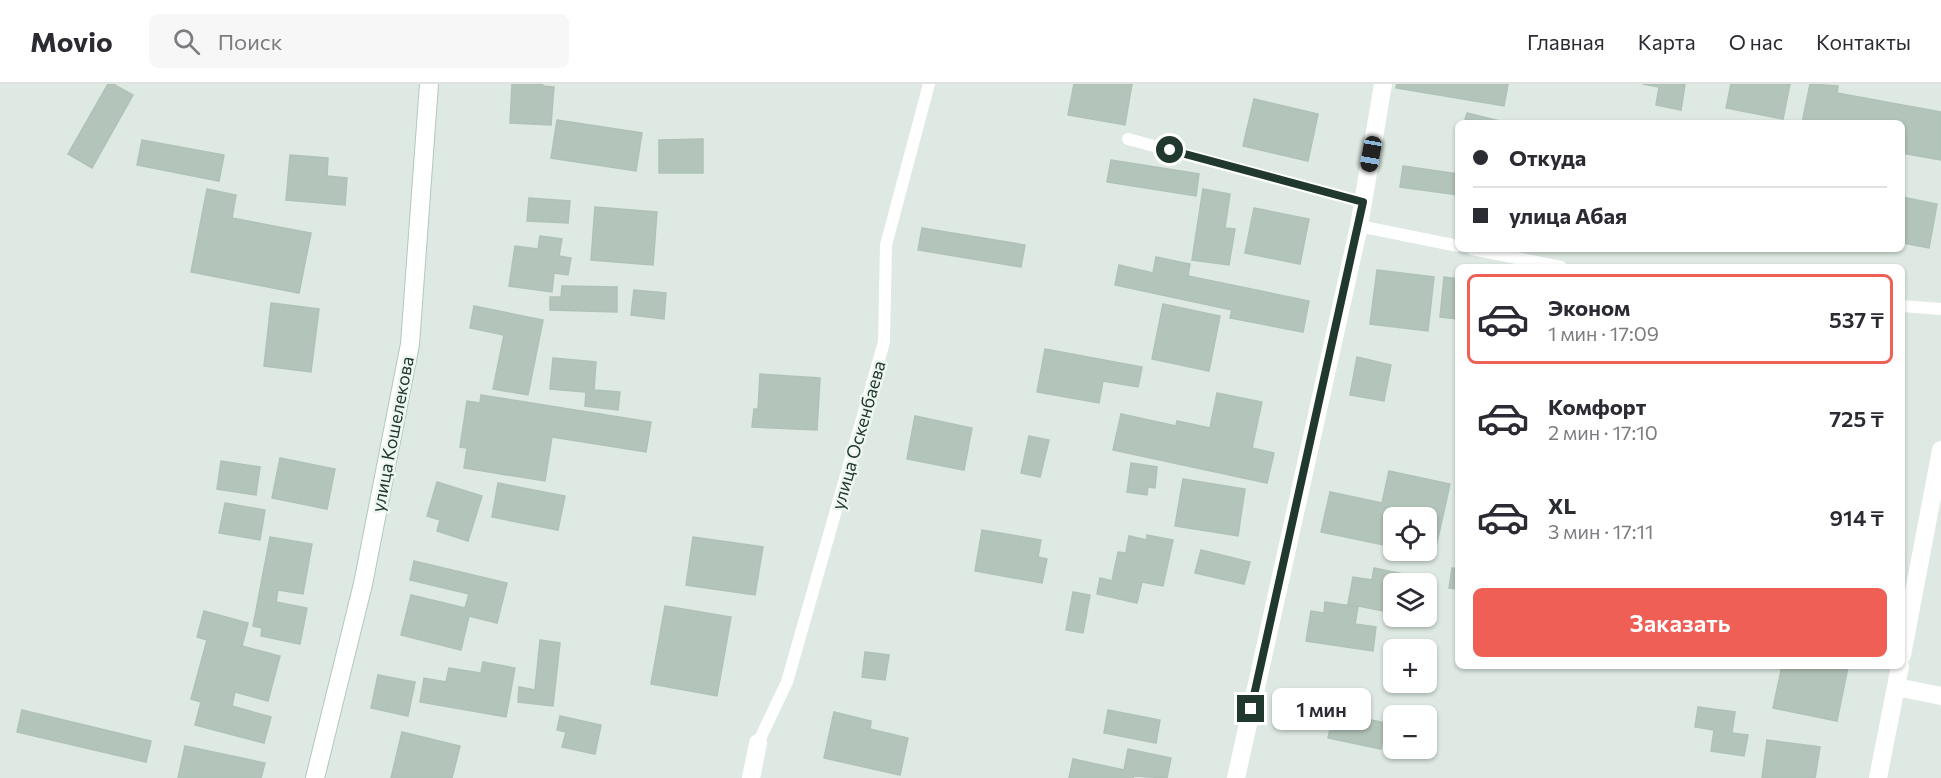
<!DOCTYPE html>
<html lang="ru">
<head>
<meta charset="utf-8">
<style>
	body { margin:0; font-family:Commissioner,sans-serif; background:#f7f7f7; color:#2b2b33; height:100vh; display:flex; flex-direction:column; font-size:22px; white-space:nowrap }
	* { box-sizing:border-box; margin:0 }
	p { font-size:20px; color:#7c7c81 }
	.icon { flex:none; width:33px; height:33px; fill:none; stroke:currentColor; stroke-width:2; stroke-linecap:round; stroke-linejoin:round }
	.map { position:relative; flex:1; overflow:hidden }
	.panel { position:absolute; left:1455px; top:180px; width:450px; height:405px; display:flex; flex-direction:column; background:#fff; border-radius:9px; box-shadow:0 2px 4px #0004 }
	.panel>* { flex:none }
	.hud { position:absolute; left:1455px; top:36px; width:450px; height:132px; border-radius:9px; box-shadow:0 2px 4px #0004; display:grid; align-content:center; height:132px; padding:0 18px; background:#fff }
	.tools { position:absolute; left:1383px; top:423px; display:grid; gap:12px }
	.tools a { display:grid; place-items:center; width:54px; height:54px; border-radius:9px; background:#fff; box-shadow:0 2px 4px #0004; font-size:30px }
	.end { position:absolute; width:27px; height:27px; margin:-14px; border:8px solid #20382d; background:#fff; box-shadow:0 0 0 3px #fff }
	.from { border-radius:50% }
	.bubble { position:absolute; height:42px; border-radius:9px; background:#fff; box-shadow:0 2px 4px #0004; font-size:20px; font-weight:600; line-height:42px; text-align:center }
	.car { position:absolute; width:18px; height:36px; margin:-18px -9px; border-radius:8px; box-shadow:0 0 4px 2px #0007; background:linear-gradient(#222 24%,#8ab4d8 0 40%,#222 0 76%,#8ab4d8 0 86%,#222 0) }
	.hud b { display:flex; align-items:center; gap:21px; height:57px; font-size:22px }
	.hud b+b { border-top:2px solid #e1e1e2 }
	.hud i { width:15px; height:15px; background:#2b2b33 }
	ul { padding:10px 0 0; list-style:none }
	li { display:flex; align-items:center; gap:18px; height:90px; margin:0 12px 9px; padding:0 6px; border:3px solid transparent; border-radius:9px }
	li div { flex:1 }
	li b { display:block; font-size:22px }
	li em { font-style:normal; font-weight:600 }
	li.selected { border-color:#ef5f55 }
	li>.icon { width:54px; height:54px; stroke-width:1.5 }
	.button { display:flex; gap:12px; margin-top:auto; padding:12px 18px }
	.button a { flex:1; height:69px; border-radius:9px; background:#ef5f55; color:#fff; font-size:24px; font-weight:600; line-height:69px; text-align:center }
	header { display:flex; align-items:center; gap:36px; box-sizing:border-box; height:84px; padding:0 30px; background:#fff; border-bottom:2px solid #e1e1e2 }
	header strong { font-size:28px }
	nav { display:flex; gap:33px; margin-inline-start:auto; font-size:21px }
	.search { width:420px; height:54px; background:#f7f7f7; display:flex; align-items:center; gap:15px; box-sizing:border-box; padding:0 21px; border-radius:9px; color:#7c7c81; font-size:22px }
	.map>svg:first-child { display:block }
</style>
</head>
<body>
<header>
<strong>Movio</strong>
<div class="search"><svg class="icon" aria-label="search" viewBox="0 0 24 24"><circle cx="10" cy="10" r="6"/><path d="M15 15l6 6"/></svg>Поиск</div>
<nav><a>Главная</a><a>Карта</a><a>О нас</a><a>Контакты</a></nav>
</header>
<div class="map">
<svg width="1941" height="694" viewBox="0 0 1941 694">
	<rect width="100%" height="100%" fill="#dde9e2"/>
	<path fill="#b3c4ba" stroke="#b0c2b8" stroke-width="1.5" d="M108 0H113L133 11 92 84 68 70Z
		M512 0H543L542 2 554 3 551 41 510 39Z
		M1074 0H1132L1125 41 1068 31Z
		M1397 0H1508L1504 22 1396 4Z
		M1643 0H1685L1681 26 1656 21 1659 3Z
		M1731 0H1790L1783 35 1726 24Z
		M1810 0 1838 2 1837 9 1941 28V76L1902 69V39H1802Z
		M1254 15 1318 30 1308 77 1243 62Z
		M1467 29 1508 39H1464Z
		M557 36 642 49 636 87 551 74Z
		M703 55V89H659V56Z
		M142 56 224 71 219 97 137 81Z
		M290 71 328 74 327 92 347 94 345 121 286 116Z
		M1111 76 1199 90 1196 112 1107 98Z
		M1403 82 1458 90V111L1400 103Z
		M207 105 236 111 232 134 311 149 299 209 191 188Z
		M1203 105 1230 110 1225 144 1235 145 1229 181 1192 176Z
		M1902 113 1937 120 1929 164 1902 159Z
		M529 114 570 117 568 139 527 137Z
		M595 123 657 128 653 181 591 176Z
		M1254 124 1309 135 1300 180 1245 169Z
		M922 144 1025 161 1021 183 918 166Z
		M540 152 562 155 559 172 571 174 568 191 554 189 552 208 509 202 515 162 538 165Z
		M1156 173 1190 180 1188 192 1309 217 1303 248 1230 234 1232 226 1115 201 1119 181 1153 189Z
		M1377 186 1434 193 1428 247 1370 240Z
		M1444 193 1458 195V235L1440 233Z
		M562 202 617 203V228L550 226V213H561Z
		M634 206 666 209 664 235 631 231Z
		M271 219 319 225 311 288 264 282Z
		M1163 220 1220 232 1209 287 1152 275Z
		M474 222 543 236 528 311 493 305 504 251 470 244Z
		M1045 265 1142 283 1138 303 1103 297 1099 319 1037 308Z
		M1357 273 1391 281 1384 317 1350 311Z
		M553 274 596 278 594 306 620 308 618 326 585 322 586 308 550 305Z
		M760 290 820 294 817 346 752 343 754 325H758Z
		M1217 309 1262 318 1252 364 1274 369 1267 399 1113 366 1121 330 1176 342 1177 337 1210 344Z
		M481 311 651 338 646 368 552 353 545 397 464 384 467 364 460 363 467 317 480 319Z
		M915 332 972 344 964 386 907 375Z
		M1029 352 1049 356 1040 393 1021 389Z
		M280 374 335 385 327 425 272 414Z
		M221 377 260 383 256 411 217 405Z
		M1131 379 1157 383 1155 404 1148 403 1147 411 1127 408Z
		M1389 387 1450 400 1434 472 1408 466H1426V434H1394V463L1321 448 1330 408 1382 419Z
		M1183 395 1245 405 1238 452 1175 442Z
		M437 398 482 412 468 457 437 447 440 436 427 432Z
		M498 399 565 412 558 446 492 433Z
		M225 419 265 426 260 456 219 449Z
		M982 446 1041 456 1038 473 1047 475 1042 499 975 487Z
		M1147 451 1173 456 1163 502 1142 498 1137 519 1097 510 1100 494 1112 497 1118 468 1126 469 1129 452 1147 456Z
		M270 453 312 460 303 510 278 506 276 518 307 524 300 560 261 552 262 544 253 542Z
		M693 453 763 463 755 511 686 501Z
		M1201 466 1250 478 1244 500 1195 489Z
		M414 477 507 499 497 539 469 532 461 566 401 551 411 511 465 524 469 510 410 496Z
		M1374 484 1424 494 1423 500H1394V529L1348 520 1353 493 1372 496Z
		M1452 484 1458 485V505L1449 504Z
		M1073 508 1090 511 1083 549 1066 546Z
		M1325 518 1358 523 1355 540 1376 543 1373 567 1306 557 1311 527 1324 529Z
		M665 522 731 533 717 612 651 600Z
		M204 527 248 539 242 562 280 572 268 617 235 608 232 622 271 633 264 659 195 641 201 618 191 615 207 556 197 553Z
		M540 556 560 559 553 622 518 618 519 603 535 606Z
		M865 568 889 571 885 596 862 593Z
		M483 578 515 584 506 633 420 618 424 594 446 598 449 584 481 589Z
		M1782 582 1848 583 1837 637 1773 624Z
		M378 591 415 598 408 632 371 624Z
		M1698 623 1735 628 1732 649 1748 651 1744 672 1711 667 1714 646 1695 643Z
		M22 626 151 657 146 678 17 648Z
		M1108 626 1160 636 1156 659 1104 649Z
		M834 628 871 637 870 645 908 654 900 691 824 674Z
		M1334 628 1386 639 1381 665 1328 654Z
		M560 632 601 641 595 670 562 663 566 648 557 646Z
		M402 648 460 662 452 694H391Z
		M1767 656 1820 663 1815 694H1762Z
		M185 662 265 679 261 694H178Z
		M1128 665 1171 674 1167 694 1134 692 1133 694H1069L1073 675 1124 686Z"/>
	<g fill="none" stroke-linecap="round" stroke-linejoin="round">
		<defs>
			<path id="secondary" d="M315 694 363 500 410 260 429 0"/>
		</defs>
		<use href="#secondary" stroke="#b1c9bc" stroke-width="20"/>
		<path stroke="#fff" stroke-width="12" d="M1128 55 1363 118
			M1359 142 1458 162
			M1472 165 1561 183
			M1902 222 1941 225
			M758 659 787 598 884 258 886 161 929 0"/>
		<path stroke="#fff" stroke-width="18" d="M1902 571 1941 366
			M1896 603 1941 612
			M751 694 758 659
			M1236 694 1359 142 1383 0
			M1878 694 1900 582"/>
		<use href="#secondary" stroke="#fff" stroke-width="18"/>
	</g>
	<g fill="none" stroke-linecap="round" stroke-linejoin="round">
		<path stroke="#20382d" stroke-width="8" d="M1170 66 1363 118 1251 625"/>
	</g>
	<g text-anchor="middle" dominant-baseline="central" stroke-width="5" stroke-linejoin="round" paint-order="stroke">
		<g font-size="18" fill="#20382d" stroke="#eef6f0">
			<text transform="translate(392 350) rotate(-79)">улица Кошелекова</text>
			<text transform="translate(858 351) rotate(-74)">улица Оскенбаева</text>
		</g>
	</g>
</svg>
<div class="tools">
<a><svg class="icon" aria-label="locate" viewBox="0 0 24 24"><circle cx="12" cy="12" r="6"/><path d="M12 2v4M12 18v4M2 12h4M18 12h4"/></svg></a>
<a><svg class="icon" aria-label="layers" viewBox="0 0 24 24"><path d="M12 4l9 5-9 5-9-5zM3 14l9 5 9-5"/></svg></a>
<a>+</a>
<a>−</a>
</div>
<i class="end from" style="left:1170px;top:66px"></i>
<i class="end" style="left:1251px;top:625px"></i>
<div class="bubble" style="left:1272px;top:604px;width:99px">1 мин</div>
<i class="car" style="left:1371px;top:70px;rotate:190deg"></i>
<div class="hud">
<b><i class="from"></i>Откуда</b>
<b><i></i>улица Абая</b>
</div>
<section class="panel">
<ul>
<li class="selected"><svg class="icon" aria-label="car" viewBox="0 0 24 24"><path d="M5 17H2v-5l4-1 3-4h7l3 4 3 1v5h-3M9 17h6M6 11h13"/><circle cx="7" cy="17" r="2"/><circle cx="17" cy="17" r="2"/></svg><div><b>Эконом</b><p>1 мин · 17:09</p></div><em>537 ₸</em></li>
<li><svg class="icon" aria-label="car" viewBox="0 0 24 24"><path d="M5 17H2v-5l4-1 3-4h7l3 4 3 1v5h-3M9 17h6M6 11h13"/><circle cx="7" cy="17" r="2"/><circle cx="17" cy="17" r="2"/></svg><div><b>Комфорт</b><p>2 мин · 17:10</p></div><em>725 ₸</em></li>
<li><svg class="icon" aria-label="car" viewBox="0 0 24 24"><path d="M5 17H2v-5l4-1 3-4h7l3 4 3 1v5h-3M9 17h6M6 11h13"/><circle cx="7" cy="17" r="2"/><circle cx="17" cy="17" r="2"/></svg><div><b>XL</b><p>3 мин · 17:11</p></div><em>914 ₸</em></li>
</ul>
<div class="button"><a>Заказать</a></div>
</section>
</div>
</body>
</html>
